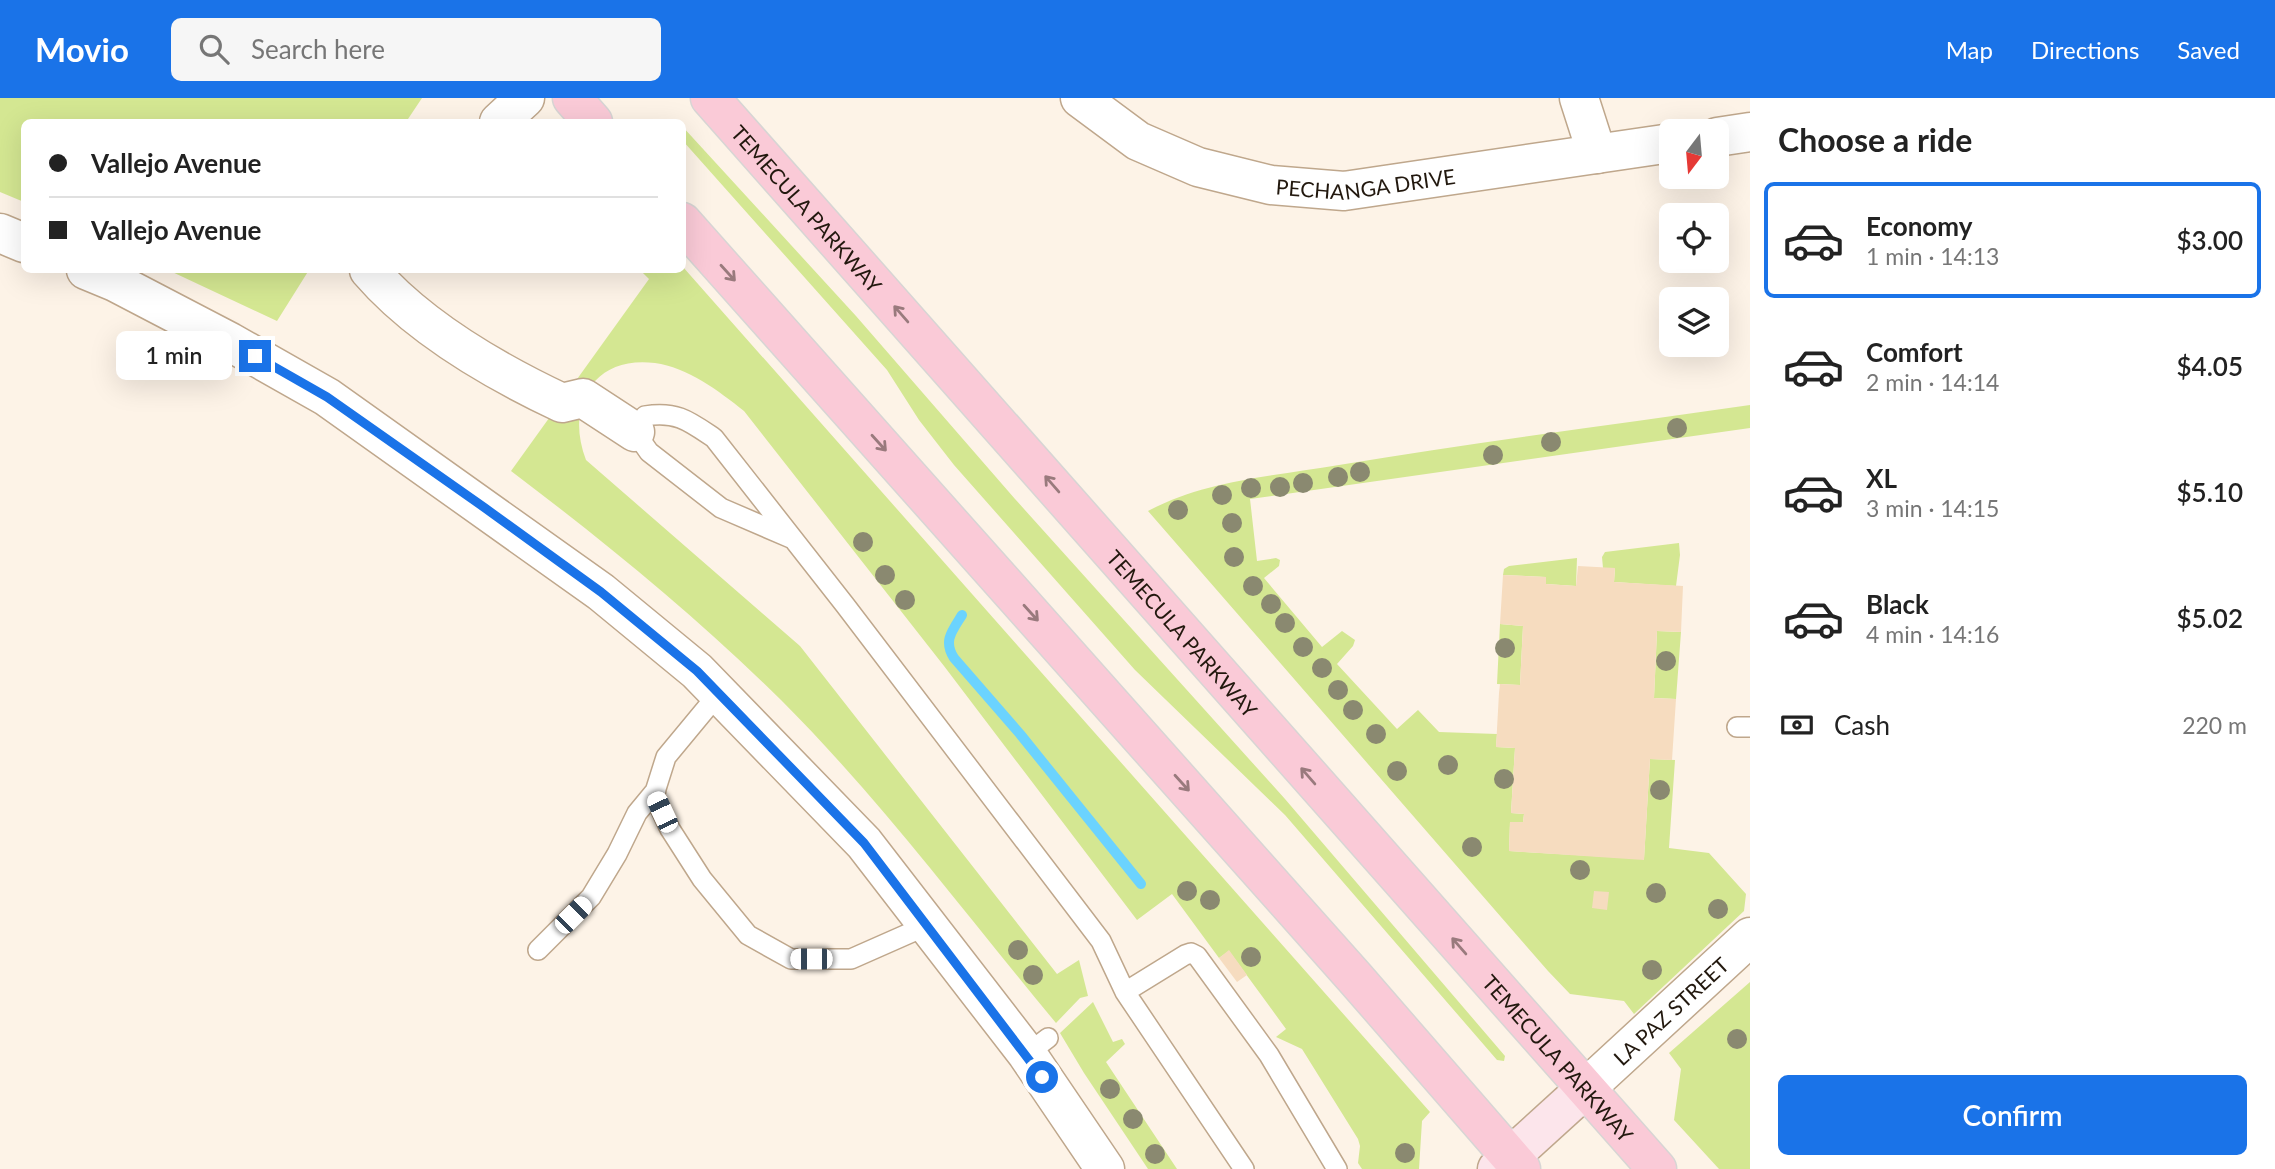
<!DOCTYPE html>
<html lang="en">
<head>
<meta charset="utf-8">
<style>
	body { margin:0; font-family:Lato,sans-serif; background:#f6f6f6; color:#222; height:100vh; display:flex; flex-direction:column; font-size:26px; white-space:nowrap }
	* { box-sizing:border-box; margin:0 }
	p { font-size:23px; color:#767676 }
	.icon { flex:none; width:38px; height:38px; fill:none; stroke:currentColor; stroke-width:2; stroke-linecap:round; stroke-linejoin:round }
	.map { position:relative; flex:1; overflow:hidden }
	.details { display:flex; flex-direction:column; background:#fff; width:525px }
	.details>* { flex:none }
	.top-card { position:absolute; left:21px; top:21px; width:665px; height:154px; border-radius:10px; box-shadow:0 7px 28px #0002; display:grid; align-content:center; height:154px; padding:0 28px; background:#fff }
	.needle { width:46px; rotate:196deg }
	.buttons { position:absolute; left:1659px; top:21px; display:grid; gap:14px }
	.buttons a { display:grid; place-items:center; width:70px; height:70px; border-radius:10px; background:#fff; box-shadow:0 7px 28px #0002; font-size:35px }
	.end { position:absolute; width:32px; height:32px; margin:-16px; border:9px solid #1a73e8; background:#fff; box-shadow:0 0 0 4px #fff }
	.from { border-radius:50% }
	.bubble { position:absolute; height:49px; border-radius:10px; background:#fff; box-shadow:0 7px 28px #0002; font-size:23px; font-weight:600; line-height:49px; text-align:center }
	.car { position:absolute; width:21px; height:42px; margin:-21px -10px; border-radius:9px; box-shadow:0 0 5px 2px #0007; background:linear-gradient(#fff 24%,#345 0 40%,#fff 0 76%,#345 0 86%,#fff 0) }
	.top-card b { display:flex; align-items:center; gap:24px; height:66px; font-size:26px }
	.top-card b+b { border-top:2px solid #e0e0e0 }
	.top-card i { width:18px; height:18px; background:#222 }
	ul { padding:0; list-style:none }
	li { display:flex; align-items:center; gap:21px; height:116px; margin:0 14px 10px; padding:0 14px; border:4px solid transparent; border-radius:10px }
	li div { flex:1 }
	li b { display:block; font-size:26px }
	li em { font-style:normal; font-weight:600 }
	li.current { border-color:#1a73e8 }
	li>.icon { width:63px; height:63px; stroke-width:1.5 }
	h2 { padding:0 28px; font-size:32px; line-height:84px }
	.pay { display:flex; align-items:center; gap:18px; height:77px; padding:0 28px; font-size:26px }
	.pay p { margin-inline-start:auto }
	.primary-button { display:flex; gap:14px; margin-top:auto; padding:14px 28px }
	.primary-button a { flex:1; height:80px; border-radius:10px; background:#1a73e8; color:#fff; font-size:28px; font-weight:600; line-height:80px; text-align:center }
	header { display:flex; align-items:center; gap:42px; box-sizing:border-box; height:98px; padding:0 35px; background:#1a73e8; color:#fff }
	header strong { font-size:33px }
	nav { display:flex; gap:38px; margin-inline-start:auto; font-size:24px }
	.search { width:490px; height:63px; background:#f6f6f6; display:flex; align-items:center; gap:18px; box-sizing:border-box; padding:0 24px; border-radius:10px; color:#767676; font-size:26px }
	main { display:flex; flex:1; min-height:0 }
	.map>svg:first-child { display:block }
</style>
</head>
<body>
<header>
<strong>Movio</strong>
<div class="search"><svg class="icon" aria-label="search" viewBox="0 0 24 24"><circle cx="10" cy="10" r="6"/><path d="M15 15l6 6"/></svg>Search here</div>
<nav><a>Map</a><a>Directions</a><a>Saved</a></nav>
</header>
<main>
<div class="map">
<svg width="1750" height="1071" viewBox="0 0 1750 1071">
	<rect width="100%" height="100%" fill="#fdf3e7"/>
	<path fill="#d4e792" d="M0 0H422L406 24H24V104L0 94Z
		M682 28 856 218 1015 401 1285 701 1505 958 1504 963 1497 962 1285 717 1135 572 954 367 919 322 887 272 683 43Z
		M683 169 1430 1014 1422 1023 1419 1071H1362L1358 1065 1360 1048 1358 1041 1302 951 1276 939 1286 931 1229 853 1219 860 1172 796 1137 822 944 568 744 313C719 293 687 269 655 265 593 257 565 308 586 362L800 548 1057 876 1079 862 1088 898 1080 900 1056 925C966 817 881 702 781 602 697 519 605 444 511 373L649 181 642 174 645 172H682Z
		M168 172H309L277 223Z
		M1750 307V330L1250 401 1257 463 1276 460 1280 462 1279 468 1264 480 1322 549 1342 533 1355 542 1353 548 1337 566 1397 631 1418 612 1439 634 1497 636 1496 649 1515 650 1511 715 1524 716 1523 724H1510L1509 753 1644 761 1650 661 1675 662 1669 750 1709 755 1746 796 1744 813 1634 916 1624 903 1570 896 1548 873 1148 413C1206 382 1275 378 1339 367 1475 344 1613 327 1750 307Z
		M1679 445 1680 457 1676 488 1614 484 1615 471 1603 470 1602 459 1605 454Z
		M1577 460 1576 488 1546 486V479L1503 477 1504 471 1509 468Z
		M1500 526 1523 528 1520 587 1497 586Z
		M1657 533 1681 534 1676 601 1654 600Z
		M1750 884V1071H1719L1674 1022 1681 971 1669 955Z
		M1093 904 1113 944 1122 941 1125 946 1106 964 1177 1071H1148L1084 975 1060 935Z"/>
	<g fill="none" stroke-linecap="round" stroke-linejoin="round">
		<path stroke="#6bd3fe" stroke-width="10" d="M962 517C952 533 943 543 954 560L1020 636 1141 786"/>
	</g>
	<path fill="#f6dcbf" d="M1578 468 1615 470 1614 484 1683 488 1681 534 1657 533 1654 600 1676 601 1672 662 1650 661 1644 762 1509 753 1510 724H1523L1524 716 1511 715 1515 650 1496 649 1499 595 1500 586 1520 587 1523 528 1500 526 1503 477 1546 479V486L1576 488Z
		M1594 793 1609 794 1607 812 1592 810Z
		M1229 852 1247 877 1237 884 1219 860Z"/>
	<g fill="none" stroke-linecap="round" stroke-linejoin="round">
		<defs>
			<path id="lane" d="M793 441 721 410 649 354 635 334 645 318C677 313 689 323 714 340L845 507 1101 843 1125 894 1244 1071
				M719 595 666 659 654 697 670 731 702 781 748 837 791 861H851L928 827
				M1737 629H1750
				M538 852 591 799 617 756 637 715 656 692
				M1125 894 1185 857 1191 855 1197 858 1269 957 1337 1071
				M1027 956 1048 940"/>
			<g id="street">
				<path id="s1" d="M1080 0 1138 43 1198 69 1271 87 1344 93 1671 45"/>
				<path d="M1579 0 1597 56"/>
				<path d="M499 24 525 0"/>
				<path d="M1717 39 1750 34"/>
				<path d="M0 135 24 145"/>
				<path d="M86 172 115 184 230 244 327 299 601 494 697 573 864 745 1027 956 1105 1071"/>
				<path d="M369 172C418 229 494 273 562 305L583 300 635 334"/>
				<path id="s2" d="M1585 991 1750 839"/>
			</g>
			<path id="secondary" d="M1497 1071 1585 991"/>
			<g id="primary">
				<path d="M572 0 593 24"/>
				<path id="s3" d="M710 0 1657 1071"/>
				<path d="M682 124 1355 880 1521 1071"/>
			</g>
		</defs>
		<use href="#lane" stroke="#bfa78c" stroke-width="22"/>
		<use href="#street" stroke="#bfa78c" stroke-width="41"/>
		<use href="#secondary" stroke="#bfa78c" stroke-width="41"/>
		<use href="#primary" stroke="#d7d5d4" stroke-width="41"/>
		<use href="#lane" stroke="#fff" stroke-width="19"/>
		<use href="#street" stroke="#fff" stroke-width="38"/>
		<use href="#secondary" stroke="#fce5eb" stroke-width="38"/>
		<use href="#primary" stroke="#facad7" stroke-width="38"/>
	</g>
	<g fill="#8a8970">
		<circle cx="1677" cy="330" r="10"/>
		<circle cx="1551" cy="344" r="10"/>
		<circle cx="1493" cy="357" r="10"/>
		<circle cx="1360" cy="374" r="10"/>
		<circle cx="1338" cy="379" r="10"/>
		<circle cx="1303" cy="385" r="10"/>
		<circle cx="1280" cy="389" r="10"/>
		<circle cx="1251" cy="390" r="10"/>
		<circle cx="1222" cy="397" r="10"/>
		<circle cx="1178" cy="412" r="10"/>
		<circle cx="1232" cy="425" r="10"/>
		<circle cx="863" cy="444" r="10"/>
		<circle cx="1234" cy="459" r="10"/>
		<circle cx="885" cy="477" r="10"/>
		<circle cx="1253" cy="488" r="10"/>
		<circle cx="905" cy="502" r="10"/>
		<circle cx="1271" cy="506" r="10"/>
		<circle cx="1285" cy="525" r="10"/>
		<circle cx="1303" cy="549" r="10"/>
		<circle cx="1505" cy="550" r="10"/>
		<circle cx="1666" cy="563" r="10"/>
		<circle cx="1322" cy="570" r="10"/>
		<circle cx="1338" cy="592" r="10"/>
		<circle cx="1353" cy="612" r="10"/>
		<circle cx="1376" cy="636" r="10"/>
		<circle cx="1448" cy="667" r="10"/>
		<circle cx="1397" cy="673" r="10"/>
		<circle cx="1504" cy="681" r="10"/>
		<circle cx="1660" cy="692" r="10"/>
		<circle cx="1472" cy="749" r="10"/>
		<circle cx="1580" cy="772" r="10"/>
		<circle cx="1187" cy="793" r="10"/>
		<circle cx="1656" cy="795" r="10"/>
		<circle cx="1210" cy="802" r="10"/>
		<circle cx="1718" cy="811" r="10"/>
		<circle cx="1018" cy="852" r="10"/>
		<circle cx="1251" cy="859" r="10"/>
		<circle cx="1652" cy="872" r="10"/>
		<circle cx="1033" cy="877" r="10"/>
		<circle cx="1737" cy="941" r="10"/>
		<circle cx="1110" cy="991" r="10"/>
		<circle cx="1133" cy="1021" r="10"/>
		<circle cx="1405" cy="1055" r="10"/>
		<circle cx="1155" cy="1056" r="10"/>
	</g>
	<defs><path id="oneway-shaft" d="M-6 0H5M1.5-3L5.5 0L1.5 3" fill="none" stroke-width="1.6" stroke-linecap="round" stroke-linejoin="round" transform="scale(1.75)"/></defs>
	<g stroke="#997a7d">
		<use href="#oneway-shaft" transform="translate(728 175) rotate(48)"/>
		<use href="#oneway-shaft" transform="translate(901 216) rotate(-131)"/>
		<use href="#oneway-shaft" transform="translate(879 345) rotate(48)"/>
		<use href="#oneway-shaft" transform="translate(1052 386) rotate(-131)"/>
		<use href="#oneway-shaft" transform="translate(1031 515) rotate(48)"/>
		<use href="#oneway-shaft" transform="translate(1308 678) rotate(-131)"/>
		<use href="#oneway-shaft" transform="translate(1182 685) rotate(48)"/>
		<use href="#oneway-shaft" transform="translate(1459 848) rotate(-131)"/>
	</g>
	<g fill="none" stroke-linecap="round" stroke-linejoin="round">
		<path stroke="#1a73e8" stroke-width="9" d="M255 258 327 299 485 410 601 494 697 573 864 745 1042 979"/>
	</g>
	<g text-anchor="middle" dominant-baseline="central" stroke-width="5" stroke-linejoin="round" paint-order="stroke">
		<g font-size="21" fill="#22180e" stroke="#fff">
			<text stroke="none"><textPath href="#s1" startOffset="308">PECHANGA DRIVE</textPath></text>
			<text stroke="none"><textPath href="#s3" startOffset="147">TEMECULA PARKWAY</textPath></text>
			<text stroke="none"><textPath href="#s3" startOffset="714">TEMECULA PARKWAY</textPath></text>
			<text stroke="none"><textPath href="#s2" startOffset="116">LA PAZ STREET</textPath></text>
			<text stroke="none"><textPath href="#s3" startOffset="1281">TEMECULA PARKWAY</textPath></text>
		</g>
	</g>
</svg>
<div class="buttons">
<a><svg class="needle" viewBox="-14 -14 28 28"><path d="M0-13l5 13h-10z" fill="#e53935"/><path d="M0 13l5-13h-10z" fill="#767676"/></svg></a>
<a><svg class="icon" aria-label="locate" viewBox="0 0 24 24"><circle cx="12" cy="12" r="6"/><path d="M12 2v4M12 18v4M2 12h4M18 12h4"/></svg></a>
<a><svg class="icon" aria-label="layers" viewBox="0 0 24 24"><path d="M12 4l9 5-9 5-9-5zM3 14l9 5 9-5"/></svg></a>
</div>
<i class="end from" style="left:1042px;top:979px"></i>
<i class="end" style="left:255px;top:258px"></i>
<div class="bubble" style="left:116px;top:233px;width:116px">1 min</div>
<i class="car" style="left:662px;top:714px;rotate:335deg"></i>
<i class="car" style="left:573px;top:817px;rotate:45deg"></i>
<i class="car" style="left:811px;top:861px;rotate:270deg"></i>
<div class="top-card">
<b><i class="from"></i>Vallejo Avenue</b>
<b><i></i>Vallejo Avenue</b>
</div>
</div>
<section class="details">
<h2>Choose a ride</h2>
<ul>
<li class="current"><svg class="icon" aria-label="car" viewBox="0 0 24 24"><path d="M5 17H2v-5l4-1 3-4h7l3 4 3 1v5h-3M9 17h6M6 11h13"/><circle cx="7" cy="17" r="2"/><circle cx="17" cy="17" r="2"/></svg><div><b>Economy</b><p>1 min · 14:13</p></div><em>$3.00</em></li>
<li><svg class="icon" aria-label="car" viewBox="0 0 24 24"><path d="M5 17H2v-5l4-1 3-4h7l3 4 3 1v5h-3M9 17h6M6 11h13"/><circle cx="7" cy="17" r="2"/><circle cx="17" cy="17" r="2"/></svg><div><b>Comfort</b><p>2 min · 14:14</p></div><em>$4.05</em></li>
<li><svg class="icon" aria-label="car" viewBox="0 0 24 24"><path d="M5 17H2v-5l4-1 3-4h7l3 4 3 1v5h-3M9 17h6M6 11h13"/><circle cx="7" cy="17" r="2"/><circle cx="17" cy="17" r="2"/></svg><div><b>XL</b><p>3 min · 14:15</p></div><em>$5.10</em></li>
<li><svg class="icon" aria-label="car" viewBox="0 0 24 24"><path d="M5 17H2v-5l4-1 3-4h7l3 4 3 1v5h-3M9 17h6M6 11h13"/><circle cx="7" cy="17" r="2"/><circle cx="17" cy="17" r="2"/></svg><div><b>Black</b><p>4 min · 14:16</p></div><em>$5.02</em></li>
</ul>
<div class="pay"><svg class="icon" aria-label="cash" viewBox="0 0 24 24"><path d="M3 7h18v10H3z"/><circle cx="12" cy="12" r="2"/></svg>Cash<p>220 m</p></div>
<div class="primary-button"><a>Confirm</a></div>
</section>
</main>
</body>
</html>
